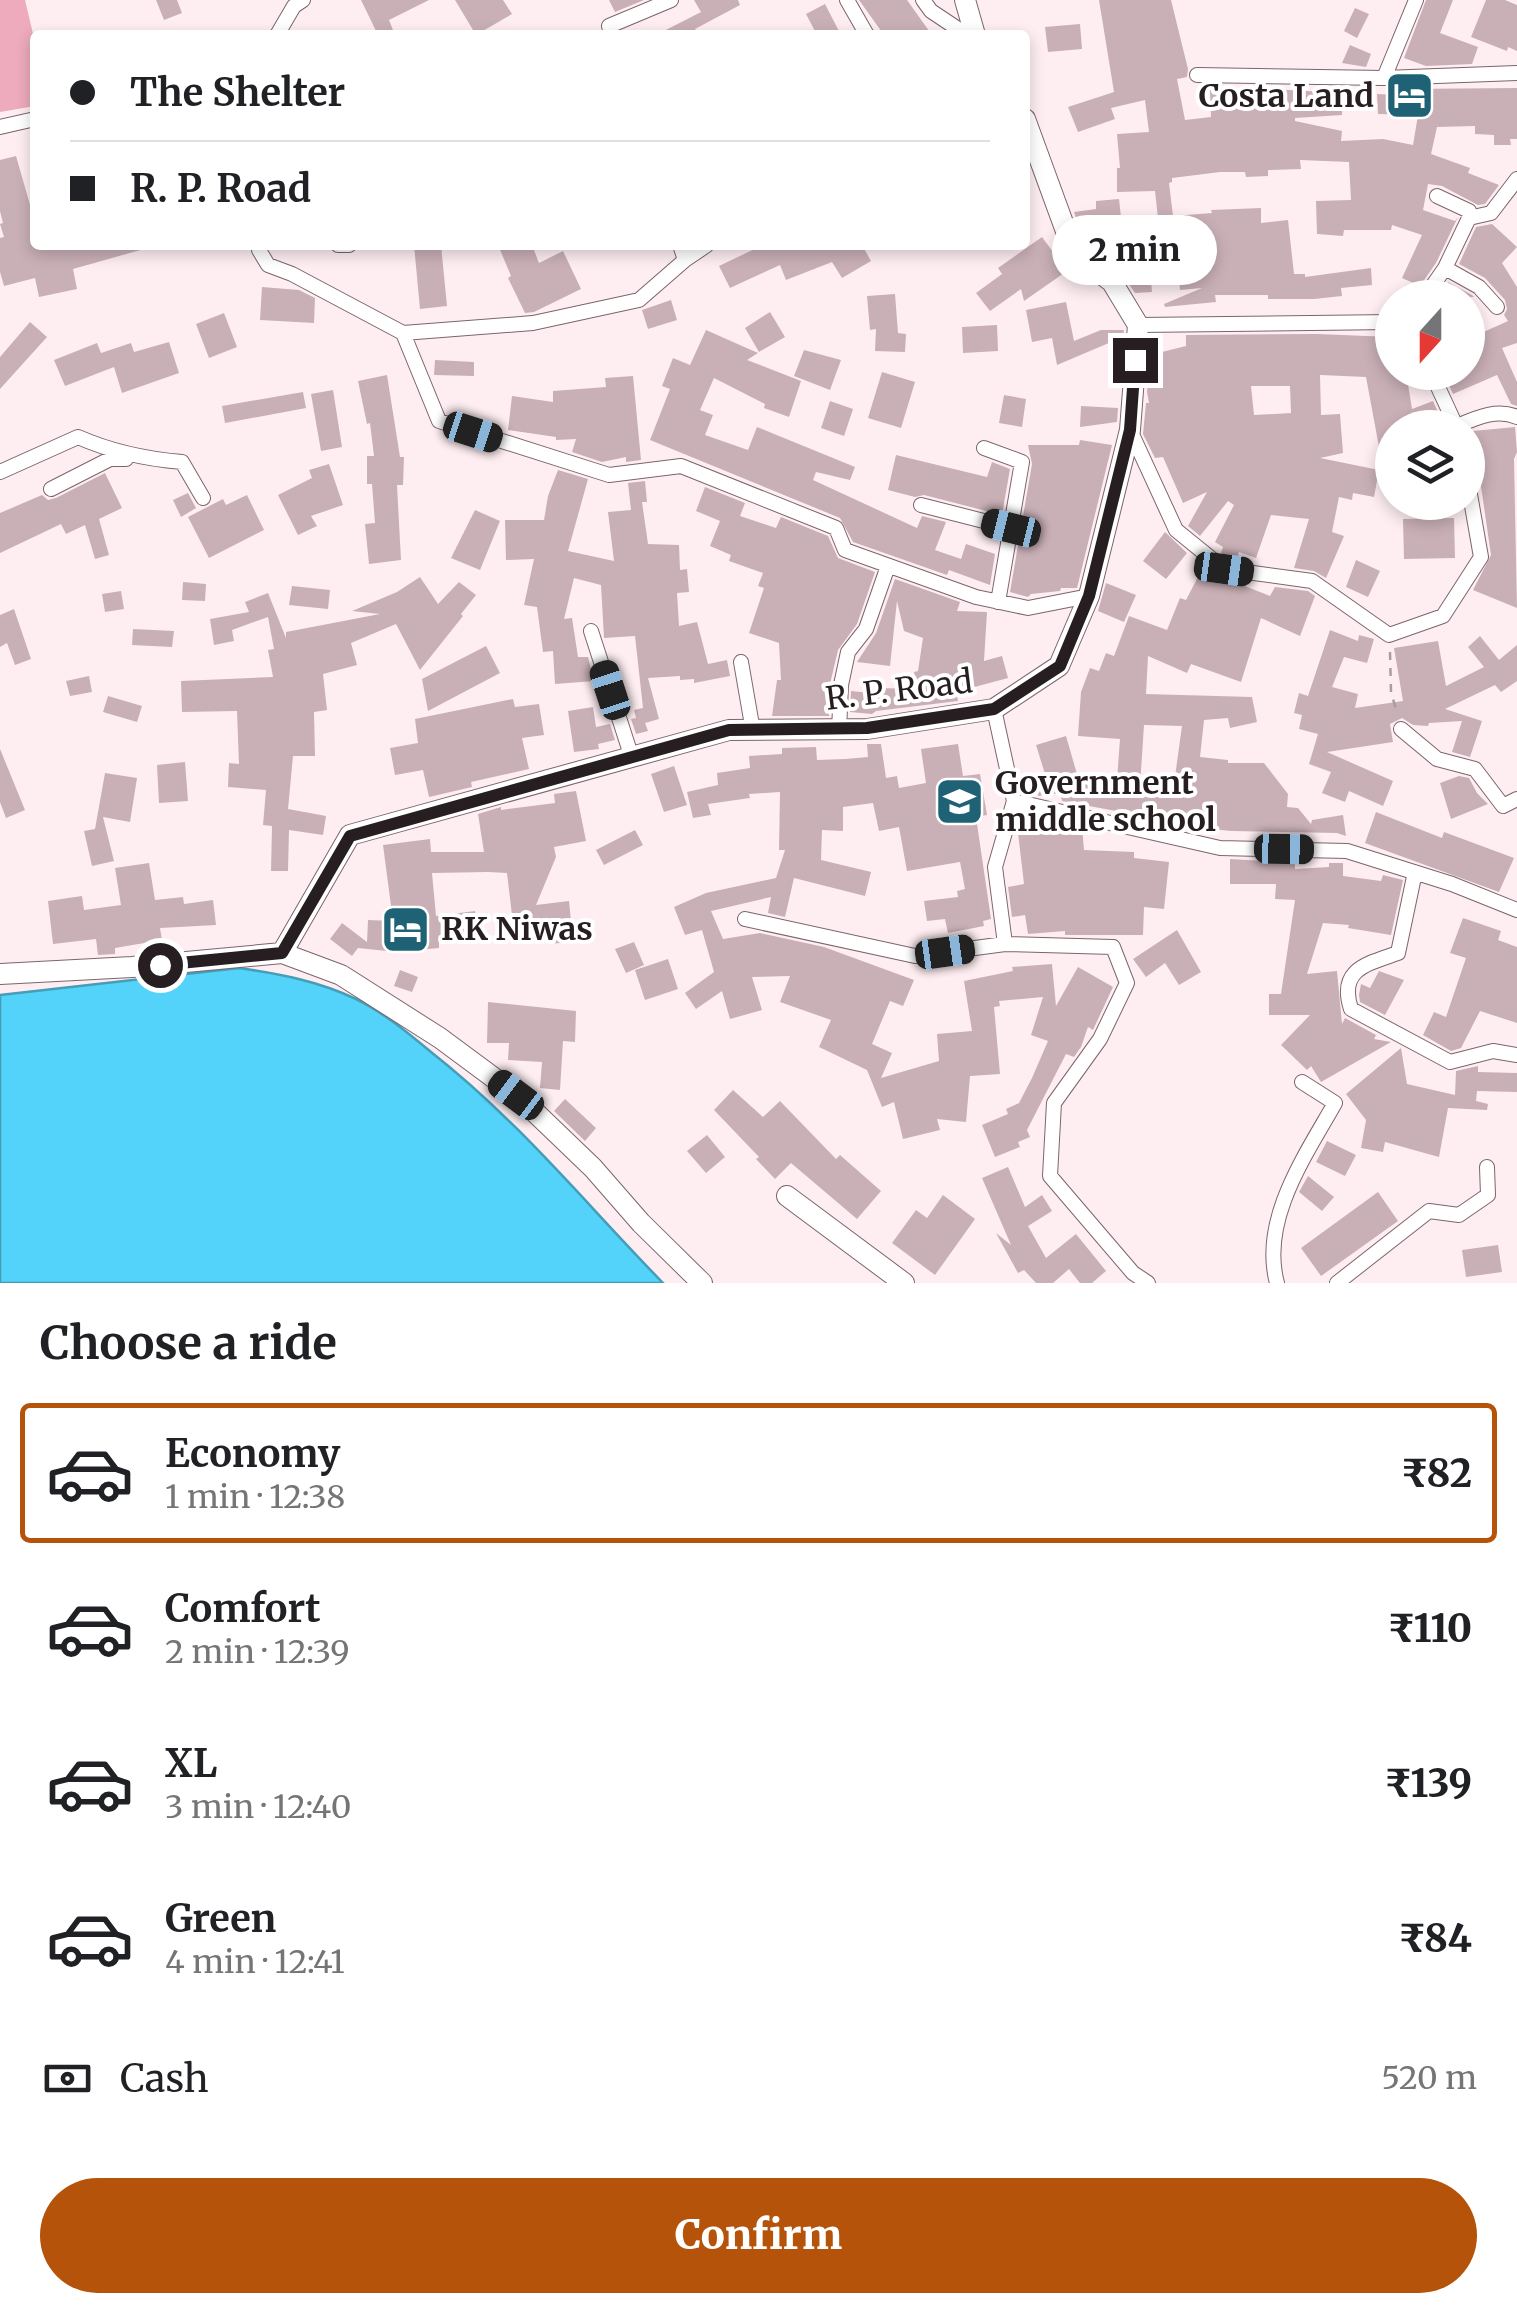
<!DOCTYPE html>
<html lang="en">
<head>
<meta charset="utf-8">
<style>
	body { margin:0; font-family:Merriweather,serif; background:#f2f2f2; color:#202124; height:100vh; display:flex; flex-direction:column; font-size:38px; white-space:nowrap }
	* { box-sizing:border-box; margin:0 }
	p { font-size:32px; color:#757577 }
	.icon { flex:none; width:55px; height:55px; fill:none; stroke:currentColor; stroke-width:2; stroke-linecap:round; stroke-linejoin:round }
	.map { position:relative; height:1283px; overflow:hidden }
	.side { display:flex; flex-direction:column; background:#fff; flex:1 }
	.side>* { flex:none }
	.banner { position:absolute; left:30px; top:30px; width:1000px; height:220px; border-radius:10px; box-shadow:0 5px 15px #0003; display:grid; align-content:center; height:220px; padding:0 40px; background:#fff }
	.needle { width:65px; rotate:201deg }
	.fabs { position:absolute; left:1375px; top:280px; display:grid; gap:20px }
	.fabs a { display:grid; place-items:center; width:110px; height:110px; border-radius:50%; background:#fff; box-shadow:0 5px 15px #0003; font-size:50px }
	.end { position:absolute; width:45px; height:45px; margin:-22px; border:12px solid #271e21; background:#fff; box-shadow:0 0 0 5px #fff }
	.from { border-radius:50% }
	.bubble { position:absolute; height:70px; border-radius:35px; background:#fff; box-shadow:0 5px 15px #0003; font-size:32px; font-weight:800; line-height:70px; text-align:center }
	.car { position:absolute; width:30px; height:60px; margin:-30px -15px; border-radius:12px; box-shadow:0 0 8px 2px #0007; background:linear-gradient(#222 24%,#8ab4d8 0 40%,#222 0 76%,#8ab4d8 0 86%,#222 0) }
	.banner b { display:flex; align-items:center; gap:35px; height:95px; font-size:38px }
	.banner b+b { border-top:2px solid #e0e0e0 }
	.banner i { width:25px; height:25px; background:#202124 }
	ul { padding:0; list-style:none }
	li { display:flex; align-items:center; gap:30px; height:140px; margin:0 20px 15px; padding:0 20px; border:5px solid transparent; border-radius:10px }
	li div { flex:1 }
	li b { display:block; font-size:38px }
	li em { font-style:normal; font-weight:800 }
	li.current { border-color:#b45309 }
	li>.icon { width:90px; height:90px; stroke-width:1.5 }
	h2 { padding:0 40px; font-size:45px; line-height:120px }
	.pay { display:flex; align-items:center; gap:25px; height:110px; padding:0 40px; font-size:38px }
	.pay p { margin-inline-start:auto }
	.cta { display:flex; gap:20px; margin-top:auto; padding:20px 40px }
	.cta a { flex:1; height:115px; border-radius:60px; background:#b45309; color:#fff; font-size:40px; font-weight:800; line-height:115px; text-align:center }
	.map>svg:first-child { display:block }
</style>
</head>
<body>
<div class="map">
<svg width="1517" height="1283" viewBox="0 0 1517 1283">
	<rect width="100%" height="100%" fill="#feeef2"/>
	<path fill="#edabbd" d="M0 0H25L35 42V106L0 112Z"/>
	<path fill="#53d3f9" stroke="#469db8" stroke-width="2.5" d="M239 968C280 974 318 981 356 999 383 1012 408 1033 431 1052 520 1122 585 1203 663 1283H0V995Z"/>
	<path fill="#c9b0b6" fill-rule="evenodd" d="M156 0H177L182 13 164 20Z
		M361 0H429L389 20 395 35H378Z
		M455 0H503L512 14 476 35Z
		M609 0H644L615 12Z
		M694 0H738L740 5 695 29 698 35H656L701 12Z
		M859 0H907L932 35H884Z
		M1099 0H1171L1188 69 1187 77 1177 79 1185 120 1211 117 1210 90 1253 88 1343 93 1342 115 1295 118V121L1342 131 1341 141 1383 139 1413 145 1418 115 1378 114 1377 94 1420 96 1404 89 1517 88V139H1510L1511 145H1494V135L1475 134V126L1437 127 1431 154 1470 168 1468 173 1499 185 1485 204 1478 205 1442 186 1428 184 1423 210 1455 221 1458 217 1436 263 1420 286 1402 278 1422 235 1392 225 1391 230H1344L1343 236 1317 234 1316 201 1351 200 1349 162 1300 160 1301 169 1268 170V176L1246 177 1245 172H1220L1172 178V182L1169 183 1173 216 1212 213 1211 210 1261 208V223L1288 220 1294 274H1305V277L1371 268 1372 285 1341 288 1342 296 1314 299H1268V295H1215L1216 302 1165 307 1164 304 1202 288 1180 290 1179 275 1151 280 1152 292 1135 293 1119 270 1118 261 1154 259 1153 255 1162 254 1155 191 1117 192V168H1120L1117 134 1149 132 1145 100 1111 108 1115 119 1078 132 1068 107 1114 92Z
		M1426 0H1453L1440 33 1478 47 1472 64 1426 66 1404 58Z
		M1486 0H1505L1517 5V51L1508 47 1507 51 1471 37Z
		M825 4 841 35H817L806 14Z
		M1355 8 1369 14 1357 38 1344 31Z
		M1080 24 1082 49 1048 52 1045 27Z
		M1350 45 1371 54 1366 67 1342 63Z
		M16 156 35 222V245H143L144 249 73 269 77 289 39 297 35 278 4 286 0 272V238L4 237 0 224 3 223 0 211V160Z
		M1119 199 1124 244 1090 248 1086 244 1074 212 1096 209V201Z
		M1492 224 1517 247 1502 263 1517 287V343L1502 348 1517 382V406L1511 404 1497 375 1453 394 1443 372H1468V339L1508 321 1504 315 1507 309 1505 300 1485 278 1459 264 1476 227Z
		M1042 237 1067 271 1024 301 1021 289 990 311 976 293 1002 274 998 268Z
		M414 245H441L447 306 420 309Z
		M498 245H532L539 263 563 251 581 289 534 312 525 313 508 278 511 276Z
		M763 245H862L871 261 842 278 832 262 786 280 780 265 730 288 719 266Z
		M1448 282 1472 295 1474 297 1437 298Z
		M262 287 299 290 315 298 314 323 260 320Z
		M895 294 898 333 906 334 905 352 875 351 876 329 870 330 867 296Z
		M671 300 677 320 648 329 642 310Z
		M1066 302 1074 341 1101 330H1124L1123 337 1057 365 1052 338 1032 342 1026 310Z
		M770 312 785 337 759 352 745 328Z
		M224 313 237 347 209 358 196 324Z
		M30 322 47 337 0 389V357Z
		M997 325 998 351 963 353 962 327Z
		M706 330 758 353 747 360 801 381 789 417 764 408 765 404 714 378 700 410 713 415 705 435 748 450 757 427 855 467 850 480 816 472 813 480 917 528 922 516 946 522 935 550 961 559 966 544 995 554 990 585 949 570 947 575 853 542 840 518 650 440 670 389 662 386 673 358 690 365Z
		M1317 334 1392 337V372H1406L1412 409 1433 401 1445 428H1392V444L1379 447 1366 377 1320 375 1321 415 1340 414 1343 453 1320 458 1379 470 1374 497 1353 493 1352 500 1339 497 1332 532 1344 536 1326 578 1314 571 1294 568 1309 519 1271 515 1256 558 1239 552 1236 560 1228 559 1221 553 1223 547 1215 542 1234 505 1228 501 1200 536 1188 526 1207 492 1183 503 1163 457 1155 458 1143 434 1146 403H1149L1147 392 1150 355 1186 346V335ZM1251 386H1290L1291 413 1254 415Z
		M169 342 179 373 122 393 114 367 65 386 54 360 97 343 101 353 131 343 134 352Z
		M804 350 841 360 830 390 794 376Z
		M435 360 474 362V376L434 375Z
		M882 372 915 382 901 428 868 418Z
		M387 375 400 457H404L403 485H397L401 560 369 564 365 524 375 523 372 484H367V456H374L370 423 367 424 358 381Z
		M633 376 641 460 626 462V457L602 462 572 452 576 439 556 440V437L508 430 512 396 553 402V391L606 387 605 378Z
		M333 390 342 447 321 451 311 394Z
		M303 392 306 408 225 423 222 406Z
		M1004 395 1026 399 1022 427 999 423Z
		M830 401 853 409 844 436 821 428Z
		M1081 406 1118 408 1117 422 1080 427Z
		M1515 427 1517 452 1514 459 1517 608 1473 590 1491 555 1473 431Z
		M1080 440 1112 445 1077 588H1061L1060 591 1031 594 1028 597 1010 592 1032 464 1028 445H1079Z
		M896 455 987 477 992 462 1010 469 1002 515 924 495 915 497 888 490Z
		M329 464 343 505 311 516 317 526 298 535 278 495 312 478 309 470Z
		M558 470 588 479 568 551 614 561 608 512 631 510 628 483 645 481 647 502H642L648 544 679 545 680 570 687 569 689 592 677 593 679 626 697 622 708 664 727 660 730 676 694 683V679L680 680V676L648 678 659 719 645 723 648 731 636 734 631 719 636 718 634 710 643 708 635 636 604 638 601 585 574 578 564 619 572 618 578 657H588L594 681 555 684 553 651 543 652 537 607 524 605 534 559 506 560 505 520H544L548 496Z
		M105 473 122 508 99 519 109 555 95 559 85 525 66 534 61 524 0 553V513L42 495 48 500 56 498Z
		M705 487 745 503 740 516 776 528 781 517 828 536 838 558 875 572 857 624 838 650 830 684 829 716H772L777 680H781L779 643 749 633 764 588 758 586 763 573 729 561 731 555 710 546 720 521 696 511Z
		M188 493 196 508 181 517 173 500Z
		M247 495 264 530 209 558 188 517 223 499 226 505Z
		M475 510 500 521 480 570 451 558Z
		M1454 518 1455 558 1404 559 1403 519Z
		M1165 532 1187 553 1166 579 1143 561Z
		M1356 560 1380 571 1368 597 1346 587Z
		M1202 569 1270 596 1275 587 1308 591 1315 596 1300 636 1261 618 1241 682 1191 664 1187 673 1148 656 1146 694 1252 697 1257 722 1230 728 1228 718 1204 720 1200 757 1228 760V763H1264L1288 794 1287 807 1298 808 1311 824 1312 820 1343 815 1346 836 1337 833 1231 831 1192 827V831L1170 826V821L1062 801 1060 793 1038 796 1035 775 1045 774 1036 745 1066 736 1079 781 1117 780 1120 739 1078 736 1081 692 1090 668 1099 671 1106 653 1114 656 1129 616 1167 630 1180 598 1186 600ZM1144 725 1182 726 1173 791 1140 786Z
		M420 577 438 604 459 582 476 595 461 614 463 616 420 670 396 624 351 643 357 665 323 674 327 710 314 712 315 756H293L288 809 326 816 323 835 289 830 288 871H271L272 826 263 825 266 790 228 787 229 763 239 764 237 711 182 712 181 681 273 677 268 650 274 649 268 617 232 630 234 641 214 645 210 619 249 612 245 602 268 593 286 638V632L380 614 352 611 397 592Z
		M895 579 960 602 957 611 987 612 984 661 1002 656 1008 678 956 692 958 701 876 711 872 714 850 712 851 691 880 694V688L918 689 914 672 918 671 923 638 904 631 897 601 890 666 857 662 876 633Z
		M183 582 206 584 205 601 182 600Z
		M1106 583 1136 595 1124 622 1098 611Z
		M292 586 330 590 328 609 289 605Z
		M121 591 124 609 105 612 102 594Z
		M14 609 31 659 15 665 7 643 0 647V615Z
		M133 629 174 631 172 647 132 645Z
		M1330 630 1358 641 1359 635 1374 639 1367 663 1344 657 1332 687 1358 694 1355 708 1403 701 1394 648 1438 641 1446 686 1484 667 1468 647 1480 636 1499 660 1517 645V681L1501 692 1495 685 1445 709 1482 721 1470 757 1452 752 1462 721 1429 723 1428 726 1413 725 1402 718 1390 724 1393 742 1327 752 1393 781 1383 806 1349 791 1345 802 1322 793 1331 772 1309 764 1318 734 1299 729 1302 715 1294 713 1299 693 1308 696Z
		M486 646 500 673 428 711 422 679Z
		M89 676 92 692 70 696 66 681Z
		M108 696 142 706 137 722 103 712Z
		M513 699 515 707 539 704 544 735 522 738 529 769 471 782 472 787 429 797 423 770 395 775 390 748 418 743 415 719Z
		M593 707 596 727 610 724 615 740 598 744 599 749 574 752 568 711Z
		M867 744H881L886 778 897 776 899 788 926 783 921 749 958 744 963 776 980 774 987 815 976 817 991 919 983 921 984 926 948 933 945 919 927 921 924 901 958 897 957 891 965 889 960 862 907 871 899 827 879 831 873 803 843 807V831L822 830 821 860 871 872 865 896 794 878 785 917 768 913 771 897 711 911 723 939 760 933 824 947 914 980 903 1006 890 1001 872 1044 892 1053 881 1078 939 1061 937 1034 972 1031 964 981 1013 971 1012 967 1052 964 1056 1006 1078 967 1113 987 1093 1030 1088 1027 1081 1047 1074 1057 1066 1054 1027 1130 1030 1137 1018 1142 1020 1147 995 1157 982 1125 1008 1114 1006 1109 1019 1103 1032 1078 1048 1041 1031 1035 1043 997 999 1001 1000 1006 994 1007 1000 1074 970 1076 966 1122 937 1119 940 1130 903 1139 894 1102 882 1107 867 1070 819 1047 831 1020 780 1002 790 976 752 977 762 1010 730 1019 722 991 696 1009 685 993 714 972 702 930 685 935 674 907 706 893 776 878 785 850H779L780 792 749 794 750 798 708 804 711 815 693 818 687 792 718 785 717 773 750 768 749 756 782 754V748L816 747 817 760 845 759 868 757Z
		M0 749 25 810 6 818 0 802Z
		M185 762 188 801 159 803 157 765Z
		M674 766 687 805 664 812 651 774Z
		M105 773 137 778 130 822 103 817 114 861 92 866 84 831 95 829Z
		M1459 776 1469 778 1477 793 1488 804 1451 819 1440 783Z
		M576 791 586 841 554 847 556 857 536 905 569 901 573 942 547 944 545 928 514 932 507 873 488 872 432 873 436 916 475 911 479 936 439 941V948L396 952 358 948 352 956 330 939 342 923 367 942 368 920 393 921 383 845 430 839 431 852H484L478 814 501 807V810L555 803 554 794Z
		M1376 812 1442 838 1444 832 1514 858 1499 892 1365 843Z
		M1065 824 1082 827 1084 850 1134 852V858L1169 862 1164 909 1144 907 1143 935H1065V931L1028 934 1025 915 1012 917 1008 887 1024 884 1018 833 1066 827Z
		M635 830 643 845 604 865 596 850Z
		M1230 859 1295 863V869L1329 867V863H1343V876L1381 881 1383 875 1403 880 1391 935 1348 928 1349 925 1323 923 1307 974 1337 971 1342 1024 1345 1018 1376 1035 1374 1039 1391 1042 1321 1082 1311 1066 1307 1070 1281 1045 1310 1015H1269V994H1281L1295 900 1275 899 1276 884H1230Z
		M149 863 155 900 183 897 184 904 213 900 216 925 160 928 162 940 115 948V954L98 955 96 939 53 944 48 901 82 896 84 910 121 905 115 868Z
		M1463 918 1501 931 1498 940 1517 947V1023L1480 1011 1461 1048 1451 1051 1423 1035 1434 1012 1446 1017 1466 958 1450 953Z
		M1177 930 1201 972 1179 985 1165 963 1146 977 1133 959Z
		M634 942 644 965 626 973 615 949Z
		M668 959 678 989 645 1000 635 970Z
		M400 970 418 977 412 992 394 986Z
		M1379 971 1404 980 1385 1015 1360 1002 1359 995 1361 984 1370 988Z
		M488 1002 576 1011 575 1042 563 1041 560 1090 540 1088 542 1062 508 1060 509 1043H487Z
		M1401 1048 1407 1084 1455 1095 1456 1071 1478 1066V1072L1517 1073V1092L1477 1091 1476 1101 1488 1104 1487 1110 1448 1108 1439 1157 1385 1142 1383 1152 1361 1148 1366 1120 1346 1094Z
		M733 1090 763 1117 780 1101 836 1159 840 1155 881 1191 857 1219 791 1163 775 1179 756 1159 759 1157 714 1110Z
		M565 1099 596 1128 585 1141 554 1111Z
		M707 1135 725 1157 706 1173 687 1151Z
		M1327 1141 1356 1155 1345 1176 1316 1162Z
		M1008 1167 1025 1207 1042 1195 1052 1211 1028 1226 1046 1258 1076 1234 1106 1271 1092 1283H1080L1069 1269 1053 1283H1036L1024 1270 1018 1273 996 1233 1011 1245 982 1178Z
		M1308 1176 1334 1197 1322 1211 1299 1192Z
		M1378 1192 1398 1221 1321 1276 1301 1248Z
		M943 1195 975 1219 935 1275 892 1243 916 1210 927 1218Z
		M1498 1245 1502 1272 1466 1277 1462 1250Z"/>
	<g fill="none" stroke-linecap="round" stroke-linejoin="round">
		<defs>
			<path id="street" d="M847 0 867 35
				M923 0 931 11 967 35
				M277 35 294 6 303 0
				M612 35 609 26 671 0
				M1197 75 1384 78 1517 73
				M1384 78 1416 0
				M0 127 35 119
				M1437 196 1469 211V218
				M260 245 259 250 268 265 292 274 403 333 439 421 609 475 681 466 836 528 845 550 976 597 1028 608 1089 596
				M338 245H349
				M685 260 707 245
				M1445 268 1479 287 1497 307
				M1424 298 1445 268 1469 218 1491 213 1517 179
				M1138 325 1392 322
				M403 333 533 323 639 300 685 260 680 245
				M1431 372 1457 428
				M1457 426C1476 418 1497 408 1517 417
				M1130 430 1176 530 1224 569 1312 581 1389 635 1443 616 1481 557 1468 483
				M984 448 1022 462 998 602
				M0 472 78 437C112 452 146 459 182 462L203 498
				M51 489 110 459H126
				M921 505 1011 528
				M591 631 632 758
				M741 662 753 731
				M994 709 1014 801
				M1401 729 1437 759 1475 769 1503 806 1517 799
				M839 731 841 685 848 652 866 629 888 566
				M1415 872 1398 953C1367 964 1338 969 1351 1009L1450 1062 1493 1051 1517 1055
				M745 919 915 956 1005 944 1113 947 1127 983 1100 1039 1054 1103 1050 1176 1133 1273 1148 1283
				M1005 944 995 867 1014 801 1220 848 1347 851 1452 884 1517 910
				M1277 1283C1260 1220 1305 1156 1335 1103L1302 1082
				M1337 1283 1429 1211 1459 1215 1488 1195 1487 1167"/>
			<path id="secondary" d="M965 0 975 35
				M282 953 350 835 729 730 867 729 994 709 1059 666 1089 596 1130 430 1138 325 1112 282 1074 253 1025 119
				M0 974 132 967 282 953 341 975 440 1038 517 1095 593 1168 641 1223 702 1283
				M787 1196 904 1283"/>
		</defs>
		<use href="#street" stroke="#7b656b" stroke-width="16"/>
		<use href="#secondary" stroke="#7b656b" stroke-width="22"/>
		<path stroke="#aa9da0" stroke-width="2.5" stroke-dasharray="8 8" stroke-linecap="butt" d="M1390 652 1391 692 1397 713"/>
		<use href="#street" stroke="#fff" stroke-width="14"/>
		<use href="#secondary" stroke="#fff" stroke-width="20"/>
	</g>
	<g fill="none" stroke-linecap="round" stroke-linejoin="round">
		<path stroke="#271e21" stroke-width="12" d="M160 965 282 953 350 836 729 730 867 728 994 709 1060 666 1089 596 1130 430 1135 360"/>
	</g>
	<defs>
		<symbol id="hotel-square" viewBox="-11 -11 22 22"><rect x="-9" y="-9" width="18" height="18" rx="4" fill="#206275" stroke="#fff"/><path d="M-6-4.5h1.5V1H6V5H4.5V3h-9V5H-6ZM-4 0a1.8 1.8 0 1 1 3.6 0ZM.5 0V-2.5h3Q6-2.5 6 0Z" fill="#fff"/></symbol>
		<symbol id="school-square" viewBox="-11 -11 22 22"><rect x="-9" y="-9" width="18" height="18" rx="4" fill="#206275" stroke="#fff"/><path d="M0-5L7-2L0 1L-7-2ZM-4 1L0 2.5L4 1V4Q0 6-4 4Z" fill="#fff"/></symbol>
	</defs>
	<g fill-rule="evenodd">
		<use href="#hotel-square" x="1382" y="68" width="55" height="55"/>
		<use href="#school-square" x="932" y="774" width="55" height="55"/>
		<use href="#hotel-square" x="378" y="902" width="55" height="55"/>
	</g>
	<g text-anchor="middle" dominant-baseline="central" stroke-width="8" stroke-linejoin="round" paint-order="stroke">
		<g font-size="32" font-weight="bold" fill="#271e21" stroke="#fff" text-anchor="start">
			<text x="1374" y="96" text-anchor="end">Costa Land</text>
			<text x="995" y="783">Government<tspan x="995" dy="37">middle school</tspan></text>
			<text x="441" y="929">RK Niwas</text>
		</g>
		<g font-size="32" fill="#271e21" stroke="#fff">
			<text transform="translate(899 690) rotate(-7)">R. P. Road</text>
		</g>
	</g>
</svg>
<div class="fabs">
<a><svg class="needle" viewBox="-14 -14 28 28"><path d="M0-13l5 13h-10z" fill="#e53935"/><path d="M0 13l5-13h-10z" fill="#757577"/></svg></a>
<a><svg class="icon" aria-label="layers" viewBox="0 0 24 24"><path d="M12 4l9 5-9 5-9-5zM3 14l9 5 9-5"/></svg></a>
</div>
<i class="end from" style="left:160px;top:965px"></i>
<i class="end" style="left:1135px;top:360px"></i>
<div class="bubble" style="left:1052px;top:215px;width:165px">2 min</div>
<i class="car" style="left:473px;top:432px;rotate:108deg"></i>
<i class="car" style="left:1011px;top:528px;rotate:284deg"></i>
<i class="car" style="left:1224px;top:569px;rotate:98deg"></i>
<i class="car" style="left:610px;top:690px;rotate:342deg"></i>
<i class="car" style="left:1284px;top:849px;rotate:91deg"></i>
<i class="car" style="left:945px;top:952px;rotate:82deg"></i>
<i class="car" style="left:516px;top:1095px;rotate:307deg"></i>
<div class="banner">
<b><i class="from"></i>The Shelter</b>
<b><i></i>R. P. Road</b>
</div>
</div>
<section class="side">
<h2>Choose a ride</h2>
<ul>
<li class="current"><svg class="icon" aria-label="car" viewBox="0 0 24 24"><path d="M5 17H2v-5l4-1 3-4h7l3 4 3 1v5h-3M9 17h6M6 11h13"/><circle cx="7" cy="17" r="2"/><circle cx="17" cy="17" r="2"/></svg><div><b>Economy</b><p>1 min · 12:38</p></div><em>₹82</em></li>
<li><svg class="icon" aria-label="car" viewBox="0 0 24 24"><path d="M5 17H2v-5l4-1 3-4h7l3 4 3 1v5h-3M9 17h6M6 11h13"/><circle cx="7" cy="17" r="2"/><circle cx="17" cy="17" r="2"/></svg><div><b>Comfort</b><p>2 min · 12:39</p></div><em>₹110</em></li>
<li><svg class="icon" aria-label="car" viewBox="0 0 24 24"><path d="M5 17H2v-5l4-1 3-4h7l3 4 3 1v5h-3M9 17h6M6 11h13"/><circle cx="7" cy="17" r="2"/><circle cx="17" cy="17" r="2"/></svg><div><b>XL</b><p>3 min · 12:40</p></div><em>₹139</em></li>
<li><svg class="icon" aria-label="car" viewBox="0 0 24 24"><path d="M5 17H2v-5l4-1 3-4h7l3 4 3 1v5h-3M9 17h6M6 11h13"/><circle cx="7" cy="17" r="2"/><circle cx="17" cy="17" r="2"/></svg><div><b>Green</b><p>4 min · 12:41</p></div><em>₹84</em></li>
</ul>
<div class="pay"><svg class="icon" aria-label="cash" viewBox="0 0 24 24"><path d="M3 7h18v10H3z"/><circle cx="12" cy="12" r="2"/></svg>Cash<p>520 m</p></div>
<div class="cta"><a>Confirm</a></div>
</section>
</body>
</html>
